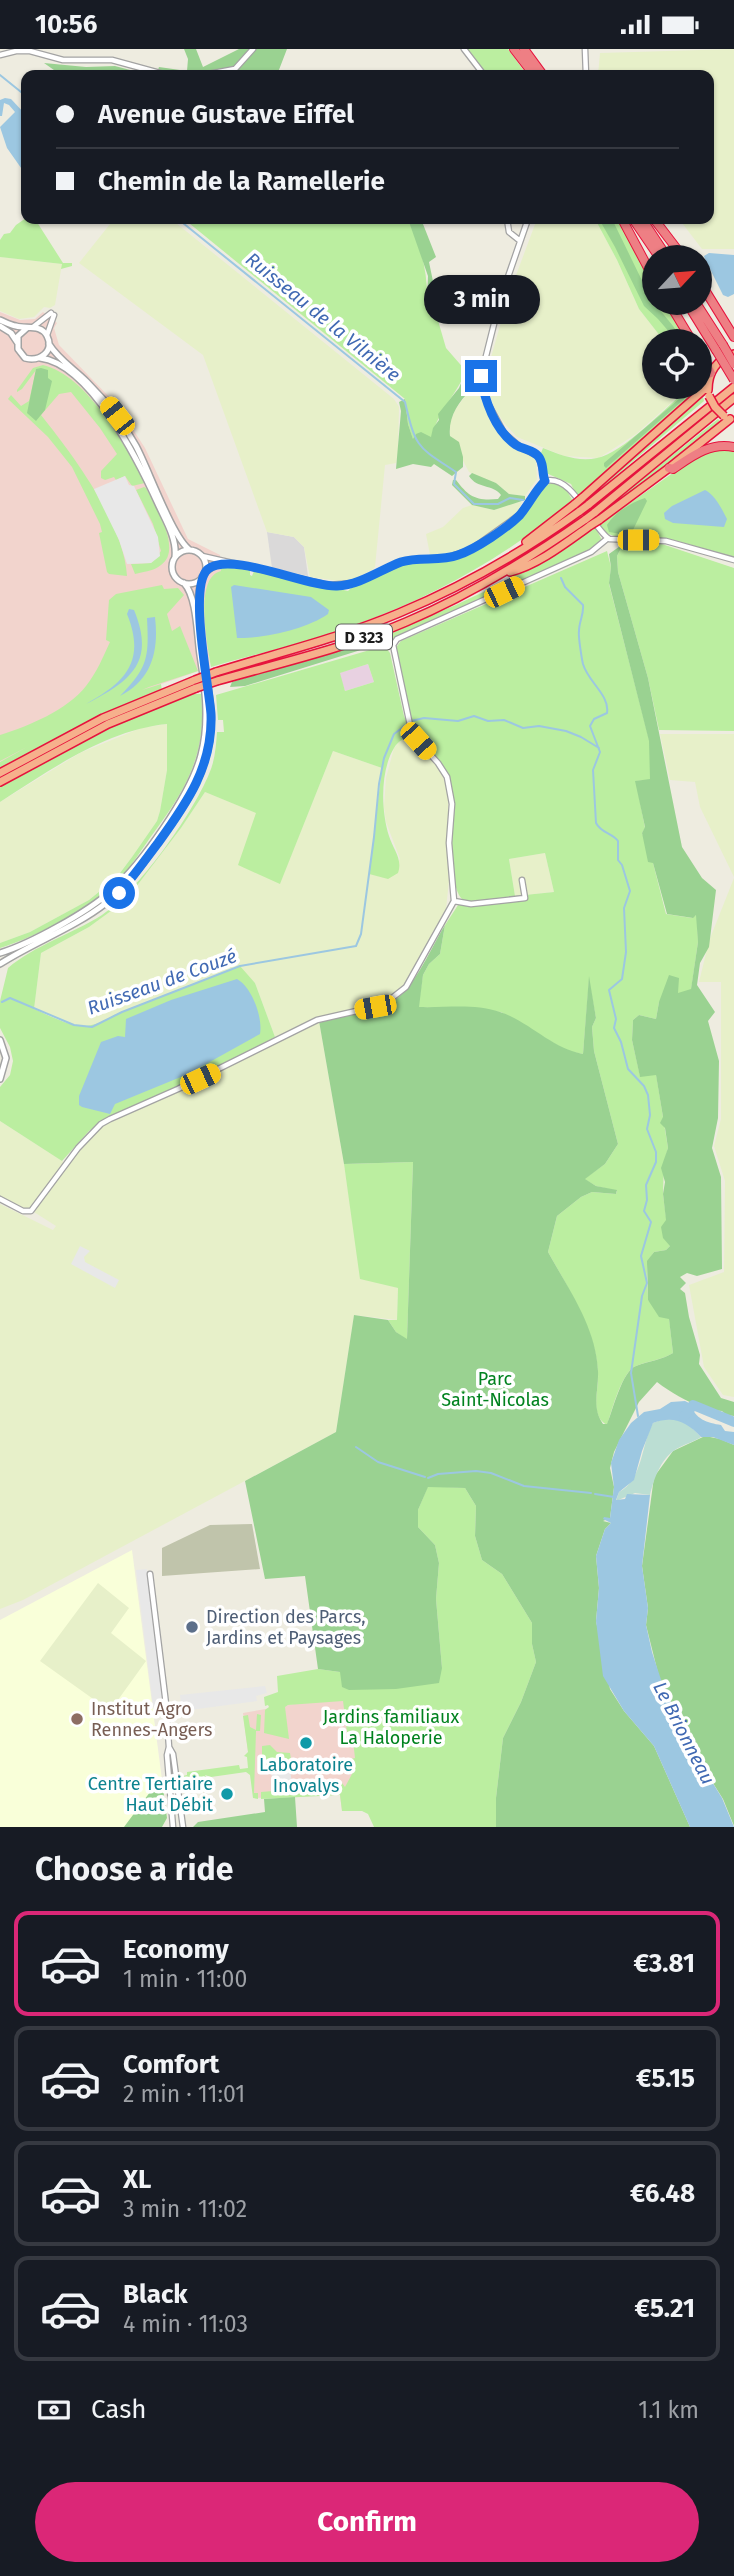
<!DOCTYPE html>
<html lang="en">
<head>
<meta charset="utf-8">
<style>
	body { margin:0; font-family:"Fira Sans",sans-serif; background:#242831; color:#f1f3f6; height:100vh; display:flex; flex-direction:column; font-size:26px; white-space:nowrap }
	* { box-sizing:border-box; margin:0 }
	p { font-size:23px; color:#9ea1a6 }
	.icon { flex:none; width:38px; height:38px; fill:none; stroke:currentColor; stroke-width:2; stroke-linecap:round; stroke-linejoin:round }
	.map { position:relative; height:1778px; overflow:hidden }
	.drawer { display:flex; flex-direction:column; background:#171b24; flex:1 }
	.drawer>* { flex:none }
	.hud { position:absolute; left:21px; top:21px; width:693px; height:154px; border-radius:14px; box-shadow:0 2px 5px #0004; display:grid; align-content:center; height:154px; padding:0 35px; background:#171b24 }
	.needle { width:46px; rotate:64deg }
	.buttons { position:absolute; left:642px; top:196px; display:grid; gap:14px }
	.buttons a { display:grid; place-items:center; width:70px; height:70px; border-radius:50%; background:#171b24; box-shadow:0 2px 5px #0004; font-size:35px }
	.end { position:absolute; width:32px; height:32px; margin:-16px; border:9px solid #1a73e8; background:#fff; box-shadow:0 0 0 4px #fff }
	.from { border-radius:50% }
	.bubble { position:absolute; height:49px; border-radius:24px; background:#171b24; box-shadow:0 2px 5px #0004; font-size:23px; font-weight:700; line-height:49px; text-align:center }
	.car { position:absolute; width:21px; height:42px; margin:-21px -10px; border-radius:9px; box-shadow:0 0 5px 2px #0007; background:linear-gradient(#f5c518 24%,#345 0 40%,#f5c518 0 76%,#345 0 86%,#f5c518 0) }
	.hud b { display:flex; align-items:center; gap:24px; height:66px; font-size:26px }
	.hud b+b { border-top:2px solid #363941 }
	.hud i { width:18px; height:18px; background:#f1f3f6 }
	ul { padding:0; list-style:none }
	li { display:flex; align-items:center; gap:21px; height:105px; margin:0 14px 10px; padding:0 21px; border:4px solid #363941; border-radius:14px }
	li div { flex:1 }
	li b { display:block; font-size:26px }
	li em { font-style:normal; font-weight:700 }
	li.active { border-color:#db2777 }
	li>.icon { width:63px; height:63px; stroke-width:1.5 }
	h2 { padding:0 35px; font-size:32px; line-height:84px }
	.pay { display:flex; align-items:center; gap:18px; height:77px; padding:0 35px; font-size:26px }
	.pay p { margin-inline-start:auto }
	.cta { display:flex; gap:14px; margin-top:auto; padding:14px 35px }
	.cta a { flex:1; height:80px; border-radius:42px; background:#db2777; color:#fff; font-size:28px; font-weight:700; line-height:80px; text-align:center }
	.status { display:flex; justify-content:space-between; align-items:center; height:49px; padding:0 35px; background:#171b24; direction:ltr }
	.status svg { height:19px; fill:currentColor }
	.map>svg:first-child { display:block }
</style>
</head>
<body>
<div class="status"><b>10:56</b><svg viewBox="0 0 49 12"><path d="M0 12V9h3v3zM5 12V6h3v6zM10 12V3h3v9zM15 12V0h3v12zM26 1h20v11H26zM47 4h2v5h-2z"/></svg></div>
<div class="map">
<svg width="734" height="1778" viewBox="0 0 734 1778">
	<rect width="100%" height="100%" fill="#eeece0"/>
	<path fill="#dad9d9" d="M267 483 294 488 304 498 308 527 272 519Z"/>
	<path fill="#f2d4cd" d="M0 263 20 271 35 270 43 263 57 274 54 279 59 296 117 356 145 399 188 490 220 506 221 522 205 550 210 618 150 639 0 713Z
		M347 1646 363 1762H342L340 1746 254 1749 243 1664Z"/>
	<path fill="#e8d1e1" d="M368 615 374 633 345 642 339 624Z"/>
	<path fill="#f9ffd9" d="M132 1501 167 1769 162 1778H0V1571Z"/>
	<path fill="#c0c4ab" d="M252 1475 260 1520 162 1527V1499L210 1476Z"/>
	<path fill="#e7f0c9" d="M734 0V200H702L679 170H709V26H598L600 4Z
		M114 170H171L394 350 399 358 398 406 396 414 385 416 375 518 372 521 354 530 339 532 310 528 304 498 294 488 267 483 203 306 79 214Z
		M537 170H595L617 211 639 260 664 292H654V338H689L636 385 599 409 564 407 517 388 504 374 493 356 487 337 486 326 509 245Z
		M0 208 62 215 55 256 50 259 44 258 34 268 19 270 0 262Z
		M473 340 479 346 502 388 519 402 531 406 536 412 537 430 525 447 509 445 496 434 479 429 469 423 450 387 449 376 455 361 466 346Z
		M522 453 517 464 470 497 448 505 430 506 426 485 443 478 463 459 472 456 494 461 511 454Z
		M167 675V721L160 762 157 772 132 808 117 827 89 851 30 883 0 894V753L80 704 141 679Z
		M412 685 438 717 449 741 447 790 449 832 446 860 405 936 396 946 376 956 318 969 275 988 255 934 240 918 122 963 94 977 74 976 34 960 41 904 89 878 126 851 181 779 205 743 257 764 280 834 333 702 382 719 369 825 382 828 400 810 386 773 384 758 386 729 394 699 401 691Z
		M660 685H734V828L700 758 695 733 670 731Z
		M545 804 554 843 515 847 509 810Z
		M734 829V1348L723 1346 704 1318 689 1236 724 1223 725 1132 714 1097 721 1070V933H699L709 892Z
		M319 972 344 1115 361 1229 398 1239 397 1271 354 1266 336 1383 23 1551 0 1560V1155L53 1181 56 1177 34 1163 54 1131 29 1160H25L0 1147V1072L67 1115 100 1078 110 1071 175 1044Z
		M98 1534 129 1559 111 1584 146 1612 110 1662 40 1612Z"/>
	<path fill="#bbeea0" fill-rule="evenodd" d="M467 0H508L527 26H486Z
		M26 169 35 170 63 214H72V217L61 220 62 215 0 208V191L4 185 10 184 16 176Z
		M184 170H408C421 196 428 224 427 253L435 242 437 268 446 299 466 322C457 345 437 363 432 388L413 391 408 375 405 350Z
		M595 170H618L654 235V254H666L689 292H664L639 260 617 211Z
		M700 311 706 322 701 340 580 446 577 447 571 435 546 424 541 404 543 399C560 406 578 413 597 409 622 405 669 356 689 338H700Z
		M43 316C88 327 125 396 145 434L132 437 125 427 116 431 114 428 105 431 101 429V422L117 405 100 379 71 343 59 345 41 366C73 406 124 474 127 527L109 525 107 523 99 484 102 483 100 475 72 418 48 388 8 350 11 346 21 357 29 352 36 321 22 340 17 343V341L33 319Z
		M703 348 704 352 585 453 583 451Z
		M718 370 721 373 683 405 598 469 596 467Z
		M717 400 734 402V508L670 490 616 488 604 483 599 476 687 414 704 404Z
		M553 433 564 437 573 452C504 508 438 546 355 576 308 594 258 604 211 618 208 597 193 529 221 522L220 518 250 521V526L252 527 254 522 348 542 354 536 404 514 458 510 466 506 515 474 543 438Z
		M144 438 146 439C155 457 183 501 161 516 154 522 143 523 135 525L131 515 151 514 161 502 153 475 136 441Z
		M595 478 602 491 588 502 380 595 373 590 456 556 502 534Z
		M623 495H662L734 519V682L659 681 648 629 618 523 617 507Z
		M607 502 611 518 609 535 650 694V731L636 732 645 779 642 784 653 814 666 865 692 869 697 865 698 893 691 941 659 953 656 970 639 966 633 971 632 991 640 1027 656 1025 668 1099 664 1114 663 1146 670 1197 666 1201 654 1203C643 1217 648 1234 648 1251L669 1269 673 1304C662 1311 648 1312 636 1317 622 1322 612 1361 607 1376 589 1366 599 1341 598 1325 598 1286 567 1237 548 1203L557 1167 581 1148 592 1143 616 1145 617 1142 596 1137 584 1130 605 1115 618 1095 594 1002 592 978 596 969 589 932 583 1005 567 1002 501 963 418 958 423 926 429 915 440 905 445 876 462 850C446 834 455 768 452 744 450 720 428 705 416 685 403 661 400 627 394 601L401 592ZM545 804 554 843 515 847 509 810Z
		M162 536 164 540 178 539 184 546 167 565 172 582 180 577 198 622 149 638 142 641 161 635 164 657 193 645H201C207 703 188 737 155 782 143 798 133 815 120 830 94 858 36 888 0 899V894L30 883 89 851 117 828 132 808 157 772 160 762 167 721V675C106 681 50 721 0 753V713L27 698 0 712V686C29 677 67 661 86 637 97 623 103 608 110 593L106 591 109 551 116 545Z
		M380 598 386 599 390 604 404 667 412 685C405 689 398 692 394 699 380 722 381 762 389 787 393 800 403 810 398 824L388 830 369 825 382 719 333 702 280 835 238 816 256 764 205 743 181 779 126 851 89 878 41 904 34 960C65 973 83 987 114 966L240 917 255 934 275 988 222 1018 110 1067 89 1082 62 1112 0 1072V1038L10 1026 13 1012 10 998 0 979V952L8 919C35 896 72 885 102 866 138 842 192 766 209 725 215 712 216 697 217 683H224L223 671H218L216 646ZM368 615 374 633 345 642 340 624Z
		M413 1113 407 1291 396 1283 388 1271H397L398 1239 360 1230 344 1115Z
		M428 1437 465 1439 476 1457 475 1487 482 1511 502 1525 532 1574V1595L536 1613 521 1653 503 1689 496 1749V1778H374L368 1765 362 1762H342L340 1746 261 1750V1743L273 1742 274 1746 329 1739V1735L342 1734 345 1738 352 1725 351 1710 355 1709 352 1683H347L343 1652 288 1656 285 1658 289 1690 264 1684 265 1661 269 1658 268 1656 265 1657 264 1648 278 1643 277 1627 318 1620 340 1623 442 1619 436 1550 439 1514 435 1496 418 1478V1461Z
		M257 1665 261 1666 260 1682H256L254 1744H258V1750L253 1749 250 1726 246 1723 211 1728 205 1726 207 1730 185 1733 183 1727 187 1726V1723L239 1716 240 1720 248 1719 247 1708 244 1707 248 1703 243 1667 248 1666 250 1678 256 1681Z
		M270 1696 277 1703 290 1704 293 1723H290V1719L271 1722V1725L262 1724V1697Z"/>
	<path fill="#9ad291" d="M184 0H196L203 18 239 0H287L277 26H156L159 18 187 22 188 10Z
		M44 14 86 18 115 17 149 26H61Z
		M408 170H421L436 208 429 213 435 242 427 255 428 227Z
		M599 170H612L651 250 673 277 683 292H677L658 270 644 257 615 198Z
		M41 319 48 321V329L52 332 45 361 36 372 27 364 36 320Z
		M466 322 477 334 479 346 471 341C458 353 448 369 450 387L459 393 463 408V418L452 427 434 415 431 418 413 415 396 420 401 362 399 353 405 350 408 375 413 390 416 385 421 383 431 388 433 379 439 371 438 365 459 339Z
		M693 338H698L606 419 604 417V414Z
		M472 424 496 434 509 445 525 447V451L494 461 472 456 452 436 453 431H456C469 448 476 452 498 450L501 446C493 435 477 440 469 427Z
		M645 449 647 452 633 481 621 485 609 483 607 476C614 464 632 453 645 449Z
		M623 495 617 507 618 523 648 629 682 798 702 829 716 841 709 898 700 914 697 936 715 963 708 972 719 1012 718 1069 712 1099 721 1128 722 1220 697 1227 687 1224 680 1228 686 1234 680 1240 685 1244 689 1268 700 1306 699 1315 721 1349 734 1353V1367L726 1366 722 1362 711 1361 706 1357 701 1359C686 1351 671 1344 657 1333L639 1353 614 1403 610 1419 614 1438 610 1469 603 1472 611 1474 605 1480 596 1507 599 1539 596 1572 610 1640 624 1662 654 1697 690 1778H496V1749L503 1689 521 1653 536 1613 532 1595V1574L502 1525 482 1511 475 1487 476 1457 465 1439 428 1438 418 1461V1478L435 1496 439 1514 436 1550 442 1619 439 1634 396 1640 349 1641 342 1638 340 1623 318 1620 305 1527 265 1530 245 1432 336 1383 354 1266 388 1271 396 1283 407 1290 413 1113 344 1115 319 972C339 968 363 965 383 958 412 947 429 902 445 876L440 905 429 915 423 926 419 958C447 959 473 954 500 963 530 973 551 999 583 1005L589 927 596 969 592 978 594 1002 618 1095 605 1115 585 1130 596 1137 617 1141 616 1145 592 1143 581 1148 557 1167 548 1203C569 1241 596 1278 598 1322 599 1341 591 1358 603 1375H607C613 1361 622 1322 636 1317 649 1312 662 1311 673 1304L669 1270 659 1268 648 1251 647 1212 654 1203 666 1201 670 1197 663 1189 661 1178 666 1171 663 1145 665 1133 661 1119 668 1099 665 1079 660 1074 663 1068 656 1026 640 1028 632 991 633 971 639 966 656 970 659 953 669 926 679 929 678 944 691 940 698 893 696 866 693 869 667 865 653 814 648 813 642 784 645 778 635 732 650 730 649 692 609 534 611 518 609 505Z
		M373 590 380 595 245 637 230 638 232 633Z
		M705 1387 720 1390 734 1396V1777L723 1750 701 1715 659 1628 646 1576 648 1559 642 1517 654 1428 673 1402Z
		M159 1731H162L167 1769 162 1778H124Z
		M295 1748 297 1778H193L198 1773 265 1763 264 1750Z"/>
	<path fill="#bbded3" d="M676 1370 688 1375 701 1388C694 1393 687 1394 680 1398 662 1406 654 1429 650 1446L635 1444 616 1452 619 1443C643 1431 641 1395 653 1374L661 1371Z"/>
	<path fill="#e8e8e8" d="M125 427 129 436 134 437 158 488 160 507 151 514 127 515 119 491 94 440Z
		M80 1197 90 1202 84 1208 85 1213 119 1231 115 1239 71 1215Z
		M147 1520 163 1644 162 1666 154 1665 136 1521Z
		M265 1637 267 1644 256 1647 257 1652 182 1662 180 1646Z
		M290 1719 292 1736 328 1731 329 1739 274 1746 271 1721Z"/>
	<path fill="#9cc7e1" d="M5 49 11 50 26 66V126L7 99 0 78 15 63 9 56 4 54 2 67H0V51Z
		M709 204 734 206V245L728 248 723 246 705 210 704 207Z
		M705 441C715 446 722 460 727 470L724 478 673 474 665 470 664 464 672 457Z
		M234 536 311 548 329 561 328 565C307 580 262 590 237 589L231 538Z
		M129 560 134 561C156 614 130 632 86 655 126 633 146 612 127 565Z
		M155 568C159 602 152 631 120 647 148 618 149 609 147 569Z
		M237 930C252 938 263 969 260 985L188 1025 115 1055 110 1065 82 1058 79 1056V1047L101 993 118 987 125 988 126 970 171 951Z
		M685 1352 691 1355C694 1370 708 1374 721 1376L725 1382 734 1383V1396L713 1388H701C687 1373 674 1366 653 1374L642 1402 634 1431 619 1443 616 1451 625 1450 627 1445 650 1446 642 1517 648 1559 646 1576 652 1603 665 1643 690 1688 701 1715 722 1749 734 1778H690L654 1697 624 1662 603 1627 596 1572 599 1539 596 1507 605 1480 611 1474 603 1470 604 1468 610 1469 614 1438 611 1414 619 1391 631 1374 644 1363 660 1360 671 1353Z"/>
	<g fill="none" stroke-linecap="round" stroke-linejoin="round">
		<path stroke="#9cc7e1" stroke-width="2" d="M0 26 26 47
			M178 170 405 353C416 400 417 397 456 423L454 435 474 455H498L510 449 523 451
			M561 529 565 538 583 556C584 566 579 572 579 582 578 587 582 611 583 615 588 633 610 646 607 664L594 670 590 677 600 703 593 721 596 774C601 784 612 784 618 792V811L622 816 630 842 624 859 626 903 622 930 609 941 616 970 614 979 621 993 628 1020 644 1037 648 1046 650 1066 647 1080 656 1103V1113L646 1136 647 1151 644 1162 651 1173 641 1207 647 1234 642 1247 631 1324 638 1367
			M411 672 424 669 458 672 474 667 488 672 504 671 523 679 539 677 566 682 581 688 599 699
			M2 953 10 949 74 976 92 978 122 963 240 917 356 897 361 885 374 788 379 735 384 709 394 685 407 675
			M356 1398 378 1413 425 1428
			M428 1429 438 1425 476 1422 491 1424 524 1437 591 1444
			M595 1445 614 1448"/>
		<path stroke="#9cc7e1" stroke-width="10" d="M684 1368 693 1356 734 1373"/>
		<defs>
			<path id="minor" d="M464 0 484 26
				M585 0 586 26
				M0 6 16 2H30L63 11H112L167 26
				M203 26 235 20 253 0
				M507 170 509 183 519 191
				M528 170 500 251 481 327 485 349 504 384 519 397 539 408 545 432
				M33 278 51 264
				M47 286 54 266
				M545 432C573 425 589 475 609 490L666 492 734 511
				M202 507 328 536 355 534 404 512 445 509 470 501 519 466 545 432
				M205 524 216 516 233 515
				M454 852 471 855 525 849 522 831
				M0 1150 23 1162H31L78 1099 101 1075 110 1070 178 1040 317 971 383 956 406 938 454 852 449 794 452 755 447 728 438 714 418 692 410 676 393 596 397 590 591 503 608 489
				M150 1525 166 1655 169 1698 167 1706 173 1778
				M169 1698 173 1705 183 1778"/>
			<path id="tertiary" d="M0 271C5 273 10 276 16 277 27 280 41 275 47 287 55 303 39 313 25 309L18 300V287L27 279
				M0 277 11 284 17 293
				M49 295C58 310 74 320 87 333 106 352 123 373 136 397 148 419 173 490 190 501
				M40 309C91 315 140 415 159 457 166 472 177 490 175 508
				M172 518a17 17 0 1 1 34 0a17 17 0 1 1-34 0Z
				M0 904C30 895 88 863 111 842 142 815 191 745 201 706 210 673 205 638 200 606 197 586 197 548 184 534
				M0 915C34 893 74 879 106 854 126 839 140 819 154 799 185 757 213 719 211 665 209 625 191 565 202 528
				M0 991 6 1009 0 1030"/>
			<path id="trunk" d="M708 341C708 323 717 310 734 305
				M582 449 708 337
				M588 456 734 338
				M594 464 734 349
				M599 471 669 419 730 370
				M526 493 575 455
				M510 523C538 516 567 493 591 476
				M216 623C277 604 340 589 399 564 464 537 523 503 580 462
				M217 632C280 614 346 599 406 573 470 546 529 510 586 470
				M0 724 103 669 195 631
				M0 733 108 675 196 639"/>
			<path id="motorway" d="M514 0 534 26
				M524 0 543 26
				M622 170 654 230
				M633 170 659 208
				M642 170 667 208
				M654 170 683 208
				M700 233 734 288
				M669 254 692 292
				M687 254 716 301
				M696 254 723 296
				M700 305 711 324
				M669 419 673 420C692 407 710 393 734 398"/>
		</defs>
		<use href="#minor" stroke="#a3a3a3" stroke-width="7"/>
		<use href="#tertiary" stroke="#a3a3a3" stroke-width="8"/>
		<use href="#trunk" stroke="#e6133d" stroke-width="10"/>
		<use href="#motorway" stroke="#e6133d" stroke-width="10"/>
		<use href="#minor" stroke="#fff" stroke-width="4.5"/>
		<use href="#tertiary" stroke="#fff" stroke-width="5"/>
		<use href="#trunk" stroke="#f6b08c" stroke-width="7"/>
		<use href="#motorway" stroke="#ee7f84" stroke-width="8"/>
		<defs>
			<path id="trunk-bridge" d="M709 347 715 358 724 367
				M575 455 582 449
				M580 462 588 456
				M586 470 594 464
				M591 476 599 471
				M195 631 216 623
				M196 639 217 632"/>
			<path id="motorway-bridge" d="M723 296 734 315
				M716 301 734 331"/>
		</defs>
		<use href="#trunk-bridge" stroke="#e6133d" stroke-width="10" stroke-linecap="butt"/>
		<use href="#motorway-bridge" stroke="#e6133d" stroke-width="10" stroke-linecap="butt"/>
		<use href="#trunk-bridge" stroke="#f6b08c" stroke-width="7"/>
		<use href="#motorway-bridge" stroke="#ee7f84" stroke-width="8"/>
	</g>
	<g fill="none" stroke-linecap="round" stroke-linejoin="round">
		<path stroke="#1a73e8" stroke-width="9" d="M119 844C133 828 145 811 158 794 187 754 213 717 211 665 209 637 188 537 208 520 232 502 307 538 337 537 360 536 380 521 401 513 419 507 440 513 458 506 476 500 507 479 520 466 529 455 535 442 545 432 542 425 544 417 540 410 536 401 524 401 516 396 495 382 484 350 481 327"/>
	</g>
	<circle fill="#5c6f8a" stroke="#fff" stroke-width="2.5" cx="192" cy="1578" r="7"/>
	<circle fill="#8d6e63" stroke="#fff" stroke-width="2.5" cx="77" cy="1670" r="7"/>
	<g fill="#0f9aa8" stroke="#fff" stroke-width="2.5">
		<circle cx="306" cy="1694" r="7"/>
		<circle cx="227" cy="1745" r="7"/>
	</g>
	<g text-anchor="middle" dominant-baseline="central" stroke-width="7" stroke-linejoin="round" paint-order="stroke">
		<rect fill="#fff" stroke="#606060" stroke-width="2" x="336" y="575.5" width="56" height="25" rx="5"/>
		<g font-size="16" font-weight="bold" fill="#1c1c1c">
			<text x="364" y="588">D 323</text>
		</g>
		<g font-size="18" fill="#01821f" stroke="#fff">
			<text x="495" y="1330">Parc<tspan x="495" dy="21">Saint-Nicolas</tspan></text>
			<text x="391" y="1668">Jardins familiaux<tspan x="391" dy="21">La Haloperie</tspan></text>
		</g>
		<g font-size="18" fill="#4e5e75" stroke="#fff" text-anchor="start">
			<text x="206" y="1568">Direction des Parcs,<tspan x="206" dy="21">Jardins et Paysages</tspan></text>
		</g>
		<g font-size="18" fill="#785e54" stroke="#fff" text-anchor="start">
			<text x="91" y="1660">Institut Agro<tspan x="91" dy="21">Rennes-Angers</tspan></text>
		</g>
		<g font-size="18" fill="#0d838f" stroke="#fff">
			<text x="306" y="1716">Laboratoire<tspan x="306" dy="21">Inovalys</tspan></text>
			<text x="213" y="1735" text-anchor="end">Centre Tertiaire<tspan x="213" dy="21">Haut Débit</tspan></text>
		</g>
		<g font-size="19" font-style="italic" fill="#4069b3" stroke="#fff">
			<text transform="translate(323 268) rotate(39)">Ruisseau de la Vilnière</text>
			<text transform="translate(162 933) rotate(-20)">Ruisseau de Couzé</text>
			<text transform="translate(684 1684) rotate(63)">Le Brionneau</text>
		</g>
	</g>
</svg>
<div class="buttons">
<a><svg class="needle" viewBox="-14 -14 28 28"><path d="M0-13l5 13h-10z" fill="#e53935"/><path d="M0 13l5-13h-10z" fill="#9ea1a6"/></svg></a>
<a><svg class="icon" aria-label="locate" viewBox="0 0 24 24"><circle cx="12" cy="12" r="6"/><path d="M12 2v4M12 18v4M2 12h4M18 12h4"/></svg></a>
</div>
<i class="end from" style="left:119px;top:844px"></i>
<i class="end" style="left:481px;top:327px"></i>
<div class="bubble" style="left:424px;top:226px;width:116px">3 min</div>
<i class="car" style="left:117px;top:367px;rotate:322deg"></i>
<i class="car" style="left:638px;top:491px;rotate:90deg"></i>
<i class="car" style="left:504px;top:543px;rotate:64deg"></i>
<i class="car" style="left:418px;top:692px;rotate:138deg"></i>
<i class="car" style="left:375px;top:958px;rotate:260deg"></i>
<i class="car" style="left:200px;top:1030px;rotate:65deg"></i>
<div class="hud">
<b><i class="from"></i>Avenue Gustave Eiffel</b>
<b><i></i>Chemin de la Ramellerie</b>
</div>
</div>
<section class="drawer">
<h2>Choose a ride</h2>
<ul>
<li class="active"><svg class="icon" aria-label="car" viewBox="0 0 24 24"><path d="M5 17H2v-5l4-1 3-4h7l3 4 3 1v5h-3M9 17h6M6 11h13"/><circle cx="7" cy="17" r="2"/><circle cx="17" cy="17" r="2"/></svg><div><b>Economy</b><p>1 min · 11:00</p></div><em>€3.81</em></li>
<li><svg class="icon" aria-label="car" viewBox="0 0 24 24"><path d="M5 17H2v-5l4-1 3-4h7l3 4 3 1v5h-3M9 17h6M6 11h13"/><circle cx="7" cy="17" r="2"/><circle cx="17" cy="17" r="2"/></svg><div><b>Comfort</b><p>2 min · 11:01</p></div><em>€5.15</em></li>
<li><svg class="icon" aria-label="car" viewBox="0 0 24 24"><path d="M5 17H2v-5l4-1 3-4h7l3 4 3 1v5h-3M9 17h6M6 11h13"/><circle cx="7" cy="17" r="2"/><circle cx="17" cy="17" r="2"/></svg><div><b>XL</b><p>3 min · 11:02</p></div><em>€6.48</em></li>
<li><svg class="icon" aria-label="car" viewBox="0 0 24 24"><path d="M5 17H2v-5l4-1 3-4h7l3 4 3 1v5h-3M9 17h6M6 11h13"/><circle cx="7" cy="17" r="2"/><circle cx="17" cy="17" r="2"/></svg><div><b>Black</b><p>4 min · 11:03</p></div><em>€5.21</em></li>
</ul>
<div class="pay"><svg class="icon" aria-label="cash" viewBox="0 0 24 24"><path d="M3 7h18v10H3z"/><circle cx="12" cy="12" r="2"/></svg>Cash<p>1.1 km</p></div>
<div class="cta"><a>Confirm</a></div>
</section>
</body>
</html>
